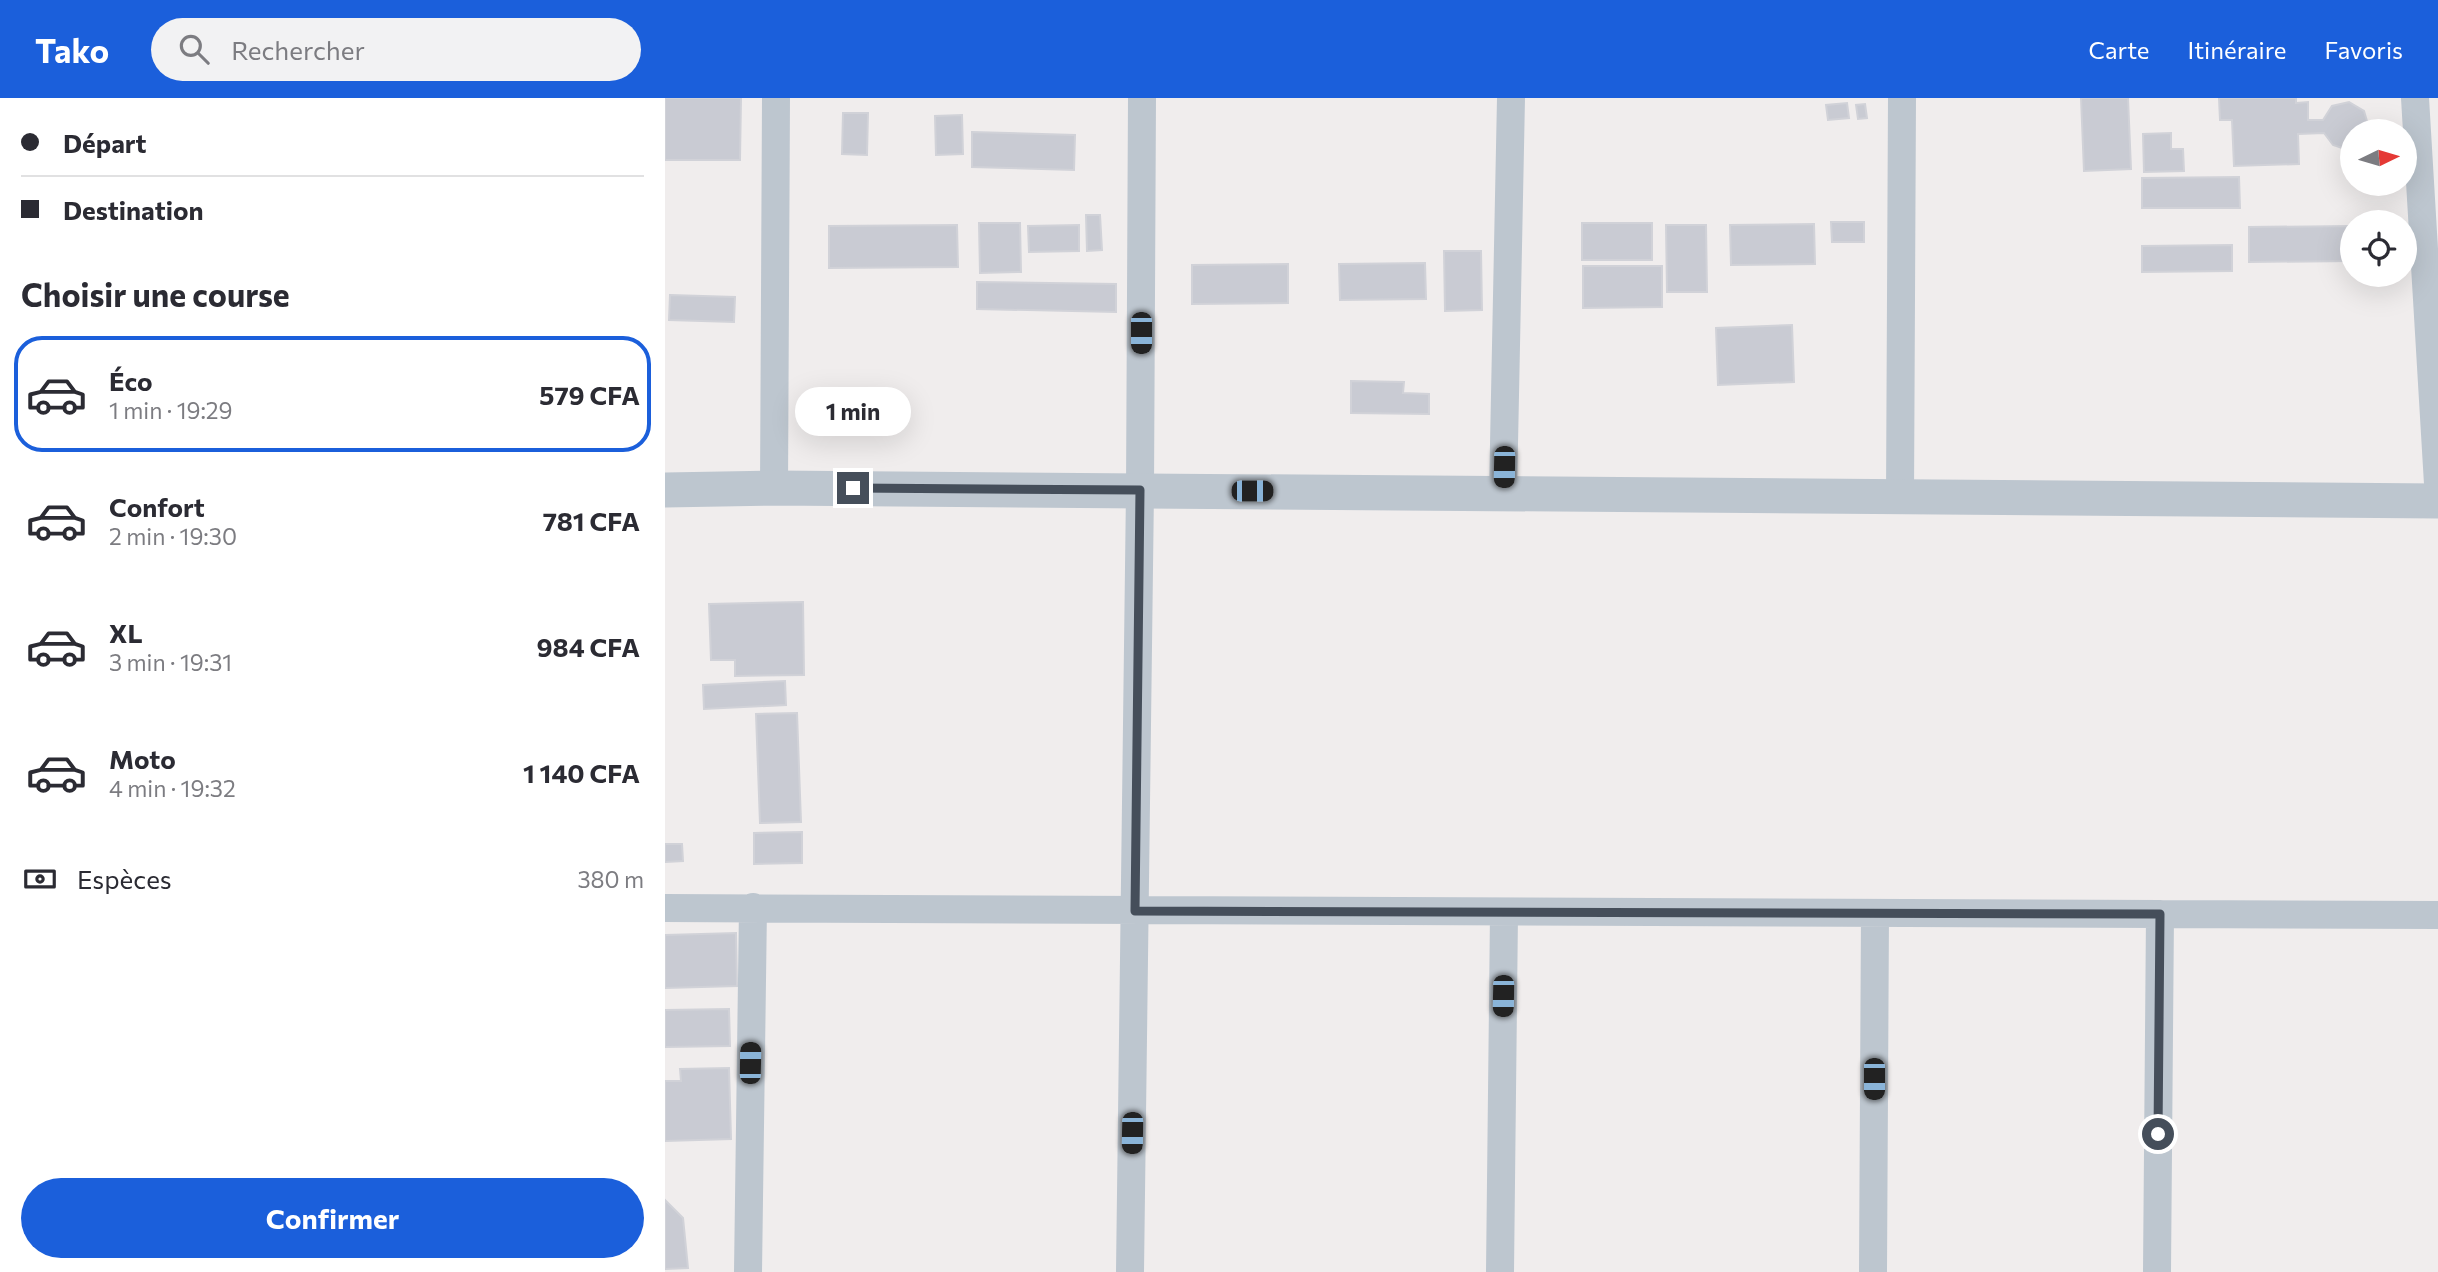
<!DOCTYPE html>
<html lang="fr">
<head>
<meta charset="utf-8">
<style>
	body { margin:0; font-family:Commissioner,sans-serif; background:#f2f2f3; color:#2b2b33; height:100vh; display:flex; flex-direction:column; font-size:26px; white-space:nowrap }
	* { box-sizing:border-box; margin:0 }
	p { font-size:23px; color:#7c7c81 }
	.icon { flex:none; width:38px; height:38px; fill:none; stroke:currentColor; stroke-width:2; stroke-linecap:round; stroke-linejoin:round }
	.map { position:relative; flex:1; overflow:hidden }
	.side { display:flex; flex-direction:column; background:#fff; width:665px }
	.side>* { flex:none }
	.guide { display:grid; align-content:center; height:154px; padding:0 21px; background:#fff }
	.needle { width:46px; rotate:85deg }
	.fabs { position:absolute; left:1675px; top:21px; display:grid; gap:14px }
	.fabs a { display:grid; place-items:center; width:77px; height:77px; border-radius:50%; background:#fff; box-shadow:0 7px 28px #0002; font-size:35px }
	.end { position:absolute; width:32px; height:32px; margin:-16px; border:9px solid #454e5a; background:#fff; box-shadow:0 0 0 4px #fff }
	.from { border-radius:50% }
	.bubble { position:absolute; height:49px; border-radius:24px; background:#fff; box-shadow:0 7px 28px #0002; font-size:23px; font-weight:700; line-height:49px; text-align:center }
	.car { position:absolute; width:21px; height:42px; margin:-21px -10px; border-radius:9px; box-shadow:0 0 5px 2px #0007; background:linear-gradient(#222 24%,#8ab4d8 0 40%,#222 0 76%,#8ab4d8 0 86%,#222 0) }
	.guide b { display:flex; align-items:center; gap:24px; height:66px; font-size:26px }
	.guide b+b { border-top:2px solid #e1e1e2 }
	.guide i { width:18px; height:18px; background:#2b2b33 }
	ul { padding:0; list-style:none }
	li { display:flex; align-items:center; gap:21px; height:116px; margin:0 14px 10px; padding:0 7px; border:4px solid transparent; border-radius:28px }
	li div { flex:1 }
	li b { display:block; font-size:26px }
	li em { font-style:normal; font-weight:700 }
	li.current { border-color:#1b5fdb }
	li>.icon { width:63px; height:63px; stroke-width:1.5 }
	h2 { padding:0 21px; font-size:32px; line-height:84px }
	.pay { display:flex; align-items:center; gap:18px; height:77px; padding:0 21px; font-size:26px }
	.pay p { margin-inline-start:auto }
	.button { display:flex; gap:14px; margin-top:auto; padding:14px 21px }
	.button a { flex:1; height:80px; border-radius:42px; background:#1b5fdb; color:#fff; font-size:28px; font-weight:700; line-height:80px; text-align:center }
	header { display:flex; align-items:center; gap:42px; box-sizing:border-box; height:98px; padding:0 35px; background:#1b5fdb; color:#fff }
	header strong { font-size:33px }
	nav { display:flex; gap:38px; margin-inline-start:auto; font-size:24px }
	.search { width:490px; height:63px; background:#f2f2f3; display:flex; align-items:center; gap:18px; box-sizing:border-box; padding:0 24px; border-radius:38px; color:#7c7c81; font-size:26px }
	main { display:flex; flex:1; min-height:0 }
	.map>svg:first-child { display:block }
</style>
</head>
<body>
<header>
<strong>Tako</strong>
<div class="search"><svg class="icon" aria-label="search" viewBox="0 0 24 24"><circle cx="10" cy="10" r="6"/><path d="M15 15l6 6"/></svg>Rechercher</div>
<nav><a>Carte</a><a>Itinéraire</a><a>Favoris</a></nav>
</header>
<main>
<section class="side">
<div class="guide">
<b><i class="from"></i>Départ</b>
<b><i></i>Destination</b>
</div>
<h2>Choisir une course</h2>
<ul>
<li class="current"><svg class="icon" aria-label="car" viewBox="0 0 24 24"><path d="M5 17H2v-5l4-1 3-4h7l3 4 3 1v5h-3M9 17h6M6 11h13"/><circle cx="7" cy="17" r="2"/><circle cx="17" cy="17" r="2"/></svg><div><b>Éco</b><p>1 min · 19:29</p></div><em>579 CFA</em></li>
<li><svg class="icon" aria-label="car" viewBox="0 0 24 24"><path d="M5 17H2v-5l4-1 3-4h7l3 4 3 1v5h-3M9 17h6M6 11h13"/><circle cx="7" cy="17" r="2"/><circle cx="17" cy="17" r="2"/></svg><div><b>Confort</b><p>2 min · 19:30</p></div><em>781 CFA</em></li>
<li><svg class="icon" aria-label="car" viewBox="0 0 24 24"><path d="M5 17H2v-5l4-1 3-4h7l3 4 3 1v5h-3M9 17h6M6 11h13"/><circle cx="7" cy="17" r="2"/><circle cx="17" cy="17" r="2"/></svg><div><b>XL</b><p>3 min · 19:31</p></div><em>984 CFA</em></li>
<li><svg class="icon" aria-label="car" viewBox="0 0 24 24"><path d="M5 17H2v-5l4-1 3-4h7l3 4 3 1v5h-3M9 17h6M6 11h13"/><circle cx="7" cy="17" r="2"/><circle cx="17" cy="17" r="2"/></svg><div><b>Moto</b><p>4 min · 19:32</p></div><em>1 140 CFA</em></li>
</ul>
<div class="pay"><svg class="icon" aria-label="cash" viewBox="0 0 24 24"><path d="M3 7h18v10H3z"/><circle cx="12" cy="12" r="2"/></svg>Espèces<p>380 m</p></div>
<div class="button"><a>Confirmer</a></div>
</section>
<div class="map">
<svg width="1773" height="1174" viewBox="0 0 1773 1174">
	<rect width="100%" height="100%" fill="#f0eded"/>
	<path fill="#c9cbd3" stroke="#d1d2d8" stroke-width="2" d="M0 0H76L75 62H0Z
		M1416 0H1463L1466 71 1419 73Z
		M1554 0H1631V5L1643 4V22H1658L1667 8 1684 4 1699 13 1704 30 1702 33H1687V49L1677 50 1668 47 1659 35 1633 36 1634 66 1569 68 1567 22H1555Z
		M1182 5 1184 20 1163 22 1161 7Z
		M1200 6 1202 20 1193 21 1191 7Z
		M178 15H203L202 57 177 56Z
		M297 17 298 56 271 57 270 18Z
		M307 34 410 37 409 72 307 69Z
		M1506 35V51H1518L1519 73 1479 74 1478 36Z
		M1574 79 1575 110H1477V80Z
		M421 117H435L437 152 422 153Z
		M1166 124H1199V144H1167Z
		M314 125H355L356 174 315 175Z
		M917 125H987V162H917Z
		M1149 126 1150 166 1066 167 1065 127Z
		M292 127 293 169 164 170V128Z
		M414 127V153L364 154 363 128Z
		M1001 127H1041L1042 194H1002Z
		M1687 128V163L1584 164V129Z
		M1567 147V173L1477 174V148Z
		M779 153H816L817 212 780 213Z
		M760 165 761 201 675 202 674 166Z
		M623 166V205L527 206V167Z
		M918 168H997V209L918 210Z
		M312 184 451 186V214L312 211Z
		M5 197 70 199 69 224 4 222Z
		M1127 227 1129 284 1053 287 1051 230Z
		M686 283 739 284 738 295 764 296V316L686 315Z
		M138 504 139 577 70 578V562H46L44 506Z
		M120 583 121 607 39 611 38 587Z
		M132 615 136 724 95 725 91 616Z
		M137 734V765L89 766V735Z
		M0 746H17L18 763 0 764Z
		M71 835 72 888 0 890V837Z
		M64 911 65 948 0 949V912Z
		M64 970 66 1041 0 1043V983H16L15 971Z
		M0 1102 18 1120 23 1170 0 1171Z"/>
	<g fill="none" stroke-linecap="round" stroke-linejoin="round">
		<path stroke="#bdc6cf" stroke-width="28" d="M1750 0 1773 386
			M109 390 111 0
			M838 396 846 0
			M1235 399 1237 0
			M0 810 1773 817
			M83 1174 88 809
			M465 1174 475 392 477 0
			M835 1174 839 815
			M1208 1174 1210 815
			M1492 1174 1495 816"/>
		<path stroke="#bdc6cf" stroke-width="35" d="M0 392 109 390 1773 403"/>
	</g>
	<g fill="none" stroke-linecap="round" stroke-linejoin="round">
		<path stroke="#454e5a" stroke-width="9" d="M188 390 475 392 470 813 1495 816 1493 1036"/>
	</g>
</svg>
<div class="fabs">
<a><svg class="needle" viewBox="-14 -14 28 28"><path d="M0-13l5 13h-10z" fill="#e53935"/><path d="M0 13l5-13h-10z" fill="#7c7c81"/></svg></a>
<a><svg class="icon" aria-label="locate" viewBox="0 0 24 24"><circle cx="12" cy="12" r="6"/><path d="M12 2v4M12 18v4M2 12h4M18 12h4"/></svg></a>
</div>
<i class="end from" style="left:1493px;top:1036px"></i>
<i class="end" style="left:188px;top:390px"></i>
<div class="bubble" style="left:130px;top:289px;width:116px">1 min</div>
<i class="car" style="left:476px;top:235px;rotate:180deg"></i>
<i class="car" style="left:839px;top:369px;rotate:181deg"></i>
<i class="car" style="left:587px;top:393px;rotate:90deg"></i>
<i class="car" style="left:838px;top:898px;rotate:181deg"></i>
<i class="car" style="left:85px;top:965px;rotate:1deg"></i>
<i class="car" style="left:1209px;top:981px;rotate:180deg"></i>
<i class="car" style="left:467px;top:1035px;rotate:181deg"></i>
</div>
</main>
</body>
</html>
